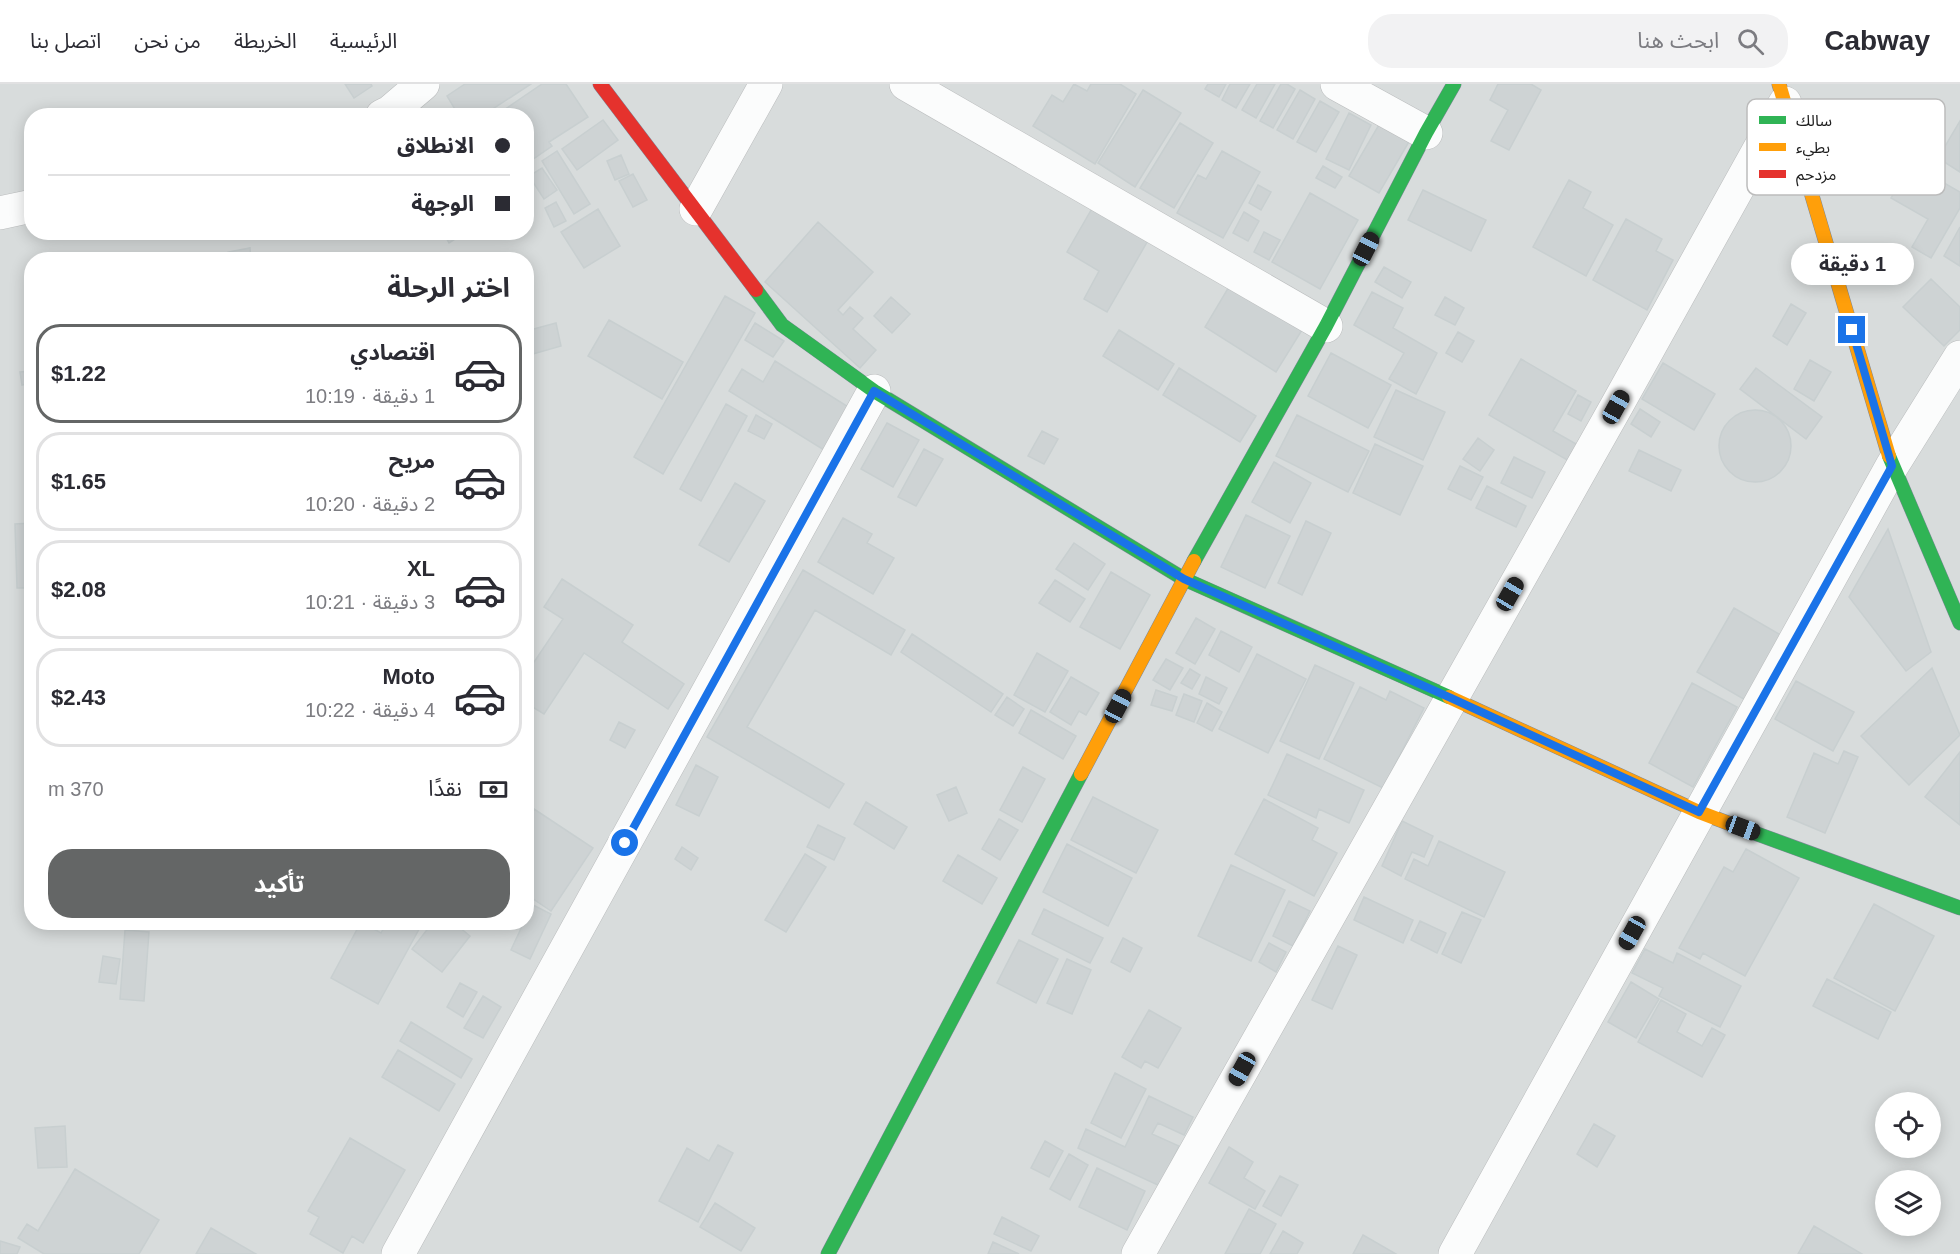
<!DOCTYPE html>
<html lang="ar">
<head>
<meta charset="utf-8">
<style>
	body { margin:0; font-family:Helvetica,"Noto Sans Arabic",sans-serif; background:#f2f2f3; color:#2b2b33; direction:rtl; height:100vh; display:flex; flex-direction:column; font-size:22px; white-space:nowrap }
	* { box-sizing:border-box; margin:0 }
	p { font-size:20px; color:#7c7c81 }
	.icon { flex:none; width:33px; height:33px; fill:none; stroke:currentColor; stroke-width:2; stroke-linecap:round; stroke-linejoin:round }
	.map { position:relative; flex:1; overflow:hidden; direction:ltr }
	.details { position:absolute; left:24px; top:168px; width:510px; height:678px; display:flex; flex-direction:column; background:#fff; border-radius:24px; box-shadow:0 3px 15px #0003; direction:rtl }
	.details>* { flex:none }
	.top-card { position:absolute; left:24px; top:24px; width:510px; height:132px; border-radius:24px; box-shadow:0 3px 15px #0003; direction:rtl; display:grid; align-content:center; height:132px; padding:0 24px; background:#fff }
	.fabs { position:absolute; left:1875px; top:1008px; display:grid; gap:12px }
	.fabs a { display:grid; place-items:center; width:66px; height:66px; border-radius:50%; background:#fff; box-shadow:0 3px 15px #0003; font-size:30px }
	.end { position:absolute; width:27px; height:27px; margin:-14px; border:8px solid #1a73e8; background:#fff; box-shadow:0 0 0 3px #fff }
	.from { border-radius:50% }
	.bubble { position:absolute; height:42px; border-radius:21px; background:#fff; box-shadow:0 3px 15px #0003; font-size:20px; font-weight:700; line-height:42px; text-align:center; direction:rtl }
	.car { position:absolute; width:18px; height:36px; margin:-18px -9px; border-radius:8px; box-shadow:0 0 4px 2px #0007; background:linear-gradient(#222 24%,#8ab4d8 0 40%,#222 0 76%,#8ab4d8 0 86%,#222 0) }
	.top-card b { display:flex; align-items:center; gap:21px; height:57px; font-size:22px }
	.top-card b+b { border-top:2px solid #e1e1e2 }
	.top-card i { width:15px; height:15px; background:#2b2b33 }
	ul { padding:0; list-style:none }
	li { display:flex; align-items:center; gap:18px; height:99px; margin:0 12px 9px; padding:0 12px; border:3px solid #e1e1e2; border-radius:24px }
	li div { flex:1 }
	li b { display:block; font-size:22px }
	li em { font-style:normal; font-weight:700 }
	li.on { border-color:#646666 }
	li>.icon { width:54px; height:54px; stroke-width:1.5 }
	h2 { padding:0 24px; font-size:27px; line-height:72px }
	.pay { display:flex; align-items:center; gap:15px; height:66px; padding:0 24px; font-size:22px }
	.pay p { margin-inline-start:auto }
	.button { display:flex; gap:12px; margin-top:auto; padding:12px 24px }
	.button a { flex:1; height:69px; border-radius:24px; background:#646666; color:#fff; font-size:24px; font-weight:700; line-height:69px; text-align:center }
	header { display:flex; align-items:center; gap:36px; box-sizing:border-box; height:84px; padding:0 30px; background:#fff; border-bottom:2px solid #e1e1e2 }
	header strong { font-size:28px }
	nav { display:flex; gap:33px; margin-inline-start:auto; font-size:21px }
	.search { width:420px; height:54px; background:#f2f2f3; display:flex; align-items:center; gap:15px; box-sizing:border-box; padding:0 21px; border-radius:24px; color:#7c7c81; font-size:22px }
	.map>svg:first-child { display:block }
</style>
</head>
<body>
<header>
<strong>Cabway</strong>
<div class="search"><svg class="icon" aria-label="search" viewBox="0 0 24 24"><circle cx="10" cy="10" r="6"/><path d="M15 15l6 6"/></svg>ابحث هنا</div>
<nav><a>الرئيسية</a><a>الخريطة</a><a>من نحن</a><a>اتصل بنا</a></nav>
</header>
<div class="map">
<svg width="1960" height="1170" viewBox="0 0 1960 1170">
	<rect width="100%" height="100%" fill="#e7eced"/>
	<path fill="#d8dcdc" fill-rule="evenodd" d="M0 0H1960V1170H0ZM32 32H526V148H32ZM32 176H526V838H32ZM1886 1018H1930V1064H1886ZM1886 1096H1930V1142H1886Z"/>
	<path fill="#ced3d4" stroke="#c8cfd0" stroke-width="1.5" d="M345 0H371L372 2 354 14Z
		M465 0H531L482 32H459L447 12Z
		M542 0H566L588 33 549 58 552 62 526 80V32H495Z
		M1074 0 1087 7 1091 0H1120L1136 10 1095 80 1033 42 1052 11 1063 18Z
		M1208 0H1226L1219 13 1205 5Z
		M1230 0H1250L1236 24 1222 16Z
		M1257 0H1275L1256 34 1242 26Z
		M1281 0H1287L1295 5 1273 44 1260 37Z
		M1498 0H1531L1541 6 1509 66 1491 57 1508 26 1490 16Z
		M1143 6 1181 29 1135 103 1098 79Z
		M1300 6 1315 15 1293 55 1277 46Z
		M1320 17 1339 28 1316 68 1297 58Z
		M1349 29 1371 41 1349 86 1326 75Z
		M603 36 618 56 577 86 562 65Z
		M1960 37V88L1938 74Z
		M1180 39 1213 59 1174 124 1140 104Z
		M1380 39 1410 56 1379 109 1349 92Z
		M557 67 590 120 574 130 542 77Z
		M1222 67 1260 88 1223 154 1177 129 1198 91 1206 95Z
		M621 71 629 90 615 96 607 77Z
		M1911 80 1960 108V124L1931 174 1912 163 1928 135 1891 114Z
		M1323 82 1342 93 1335 104 1316 94Z
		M542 84 557 106 544 115 529 92Z
		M633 90 647 116 633 123 619 97Z
		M1569 96 1591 108 1583 124 1613 141 1586 192 1533 163Z
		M1258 101 1271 108 1261 126 1249 119Z
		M1423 106 1486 136 1471 167 1408 136Z
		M1310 109 1358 136 1320 205 1272 178Z
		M556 118 566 137 554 143 545 124Z
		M1094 121 1150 153 1107 228 1084 215 1099 187 1067 168Z
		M598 125 620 162 584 184 561 148Z
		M1244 128 1259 137 1248 157 1233 149Z
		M1626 135 1662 155 1656 167 1673 176 1647 226 1593 196Z
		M818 138 873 188 838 226 843 231 850 223 863 234 853 245 876 266 860 284 765 198Z
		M1960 143V182L1944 172Z
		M443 148H466L449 159Z
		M1264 148 1280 156 1269 176 1254 168Z
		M250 164 251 176H229L228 168Z
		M1384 183 1411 198 1402 214 1375 198Z
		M1931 195 1960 223V246L1944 262 1903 223Z
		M1230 201 1302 246 1276 288 1205 243Z
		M1372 208 1403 224 1393 244 1437 269 1416 310 1389 295 1404 269 1354 241Z
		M725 212 755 229 663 390 634 373Z
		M891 213 910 230 892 249 874 232Z
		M1445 213 1464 224 1455 241 1435 231Z
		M1791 220 1806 229 1787 261 1773 252Z
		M609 236 683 278 662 315 588 272Z
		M556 239 561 262 526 272V247Z
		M755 239 784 257 773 273 745 256Z
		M1119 246 1174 280 1158 306 1103 272Z
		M1458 248 1474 257 1462 278 1446 269Z
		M1331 269 1391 301 1368 344 1308 312Z
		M1521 275 1576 307 1553 347 1578 361 1569 377 1489 331Z
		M1810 276 1831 288 1814 317 1794 305Z
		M775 277 850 324 824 366 729 307 742 285 763 298Z
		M1663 279 1715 310 1694 346 1642 315Z
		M1179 284 1256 332 1240 358 1163 311Z
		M1756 284 1822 333 1806 355 1740 305Z
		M32 287V299L22 301 20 288Z
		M1396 306 1445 328 1423 376 1374 353Z
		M1578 311 1591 318 1581 337 1568 330Z
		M726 320 747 332 701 417 680 405Z
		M1640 325 1660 338 1651 353 1631 340Z
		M1719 362a36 36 0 1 1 72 0a36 36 0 1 1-72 0Z
		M756 331 772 340 764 355 748 347Z
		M1297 331 1369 367 1348 408 1276 372Z
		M887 339 919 356 893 403 861 385Z
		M1042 347 1058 355 1044 380 1028 372Z
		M1478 354 1494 366 1480 387 1463 375Z
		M1375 360 1423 382 1400 431 1353 409Z
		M924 365 943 375 916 422 898 413Z
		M1639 366 1681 386 1671 407 1629 387Z
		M1514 373 1545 388 1532 414 1501 399Z
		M1274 378 1311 399 1290 439 1252 418Z
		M1460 382 1483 393 1471 416 1448 405Z
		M735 399 765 417 729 478 699 461Z
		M1487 402 1526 422 1516 443 1476 424Z
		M1246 431 1290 452 1265 504 1221 483Z
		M843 434 872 450 867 459 894 474 873 510 818 478Z
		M1306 437 1331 449 1302 511 1278 499Z
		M32 439V504H17L15 440Z
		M1888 445 1931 568 1906 587 1849 513Z
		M1074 459 1105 480 1088 506 1056 485Z
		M803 486 905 546 891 571 815 526 747 643 844 700 829 724 707 653Z
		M1111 488 1150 511 1120 565 1080 543Z
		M562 495 633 541 622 558 684 600 668 625 584 569 544 630 526 619V590L563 535 544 523Z
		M1055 496 1085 515 1070 538 1039 519Z
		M1734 524 1784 553 1747 617 1697 588Z
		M1196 534 1215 545 1195 580 1176 569Z
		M1221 547 1252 563 1239 588 1209 571Z
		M912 550 1003 610 991 628 901 568Z
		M1037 569 1068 587 1045 628 1014 611Z
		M1257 570 1306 595 1268 669 1219 645Z
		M1166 575 1183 584 1170 606 1153 596Z
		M1315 581 1354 599 1319 675 1280 657Z
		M1932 584 1960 651 1909 701 1861 652Z
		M1190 585 1200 591 1192 605 1181 599Z
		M1071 593 1099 609 1086 631 1079 627 1071 641 1050 628Z
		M1206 593 1227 604 1219 620 1199 610Z
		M1796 597 1854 628 1833 667 1775 635Z
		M1692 599 1737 623 1693 703 1649 679Z
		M1360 603 1386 616 1390 607 1424 624 1383 704 1324 675Z
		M1156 606 1177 613 1172 627 1151 621Z
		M1184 610 1202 617 1194 638 1176 631Z
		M1007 613 1024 625 1013 642 995 631Z
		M1207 619 1222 628 1212 647 1197 639Z
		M1031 626 1076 652 1063 675 1019 649Z
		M619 638 635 646 625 664 610 656Z
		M1844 667 1858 673 1825 749 1787 733 1814 669 1838 680Z
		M1960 668V741L1925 713Z
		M1287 670 1364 706 1349 739 1319 725 1316 734 1268 711Z
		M696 681 718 693 699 732 676 721Z
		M1023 683 1045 695 1022 738 1000 726Z
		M956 703 967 729 949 737 937 711Z
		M1093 713 1158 746 1136 789 1071 756Z
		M1264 715 1318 744 1312 756 1337 769 1314 812 1235 770Z
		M866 718 907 743 894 765 854 740Z
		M534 725 593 764 551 827 526 810V736Z
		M999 735 1018 746 1000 776 982 765Z
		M1402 737 1433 752 1424 773 1412 768 1401 792 1382 782Z
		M818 741 845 754 834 776 807 763Z
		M1439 757 1505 788 1484 833 1405 795 1414 775 1428 782Z
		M1067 760 1132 794 1108 842 1043 808Z
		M682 763 698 774 691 786 675 775Z
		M1746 765 1799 794 1745 892 1703 869 1700 875 1679 864 1724 783 1733 788Z
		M805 770 826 783 786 848 765 836Z
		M958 771 997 794 982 820 943 797Z
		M1231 781 1285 806 1251 877 1198 852Z
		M1364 813 1413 836 1403 859 1354 836Z
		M1289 817 1310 827 1293 862 1273 852Z
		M1874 820 1934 852 1895 927 1834 894Z
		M533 821 551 830 530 875 511 866 524 838H526V834Z
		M1044 825 1103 854 1090 879 1032 850Z
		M1462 828 1481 836 1461 879 1442 870Z
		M1420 837 1446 849 1437 869 1411 856Z
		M361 838 381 849 387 838H423L378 920 331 894Z
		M433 838H453L470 852 442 888 412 865Z
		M125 846 149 848 144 917 120 915Z
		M1123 854 1142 864 1130 888 1111 878Z
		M1019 856 1058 875 1036 919 997 899Z
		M1269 859 1286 868 1276 888 1259 878Z
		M1338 862 1357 871 1332 925 1312 916Z
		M1645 865 1673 879 1677 869 1741 902 1720 943 1659 912 1663 904 1632 889Z
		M103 872 120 875 116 900 99 898Z
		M1067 875 1091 886 1072 930 1047 919Z
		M1827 895 1891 928 1878 955 1813 922Z
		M1631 898 1659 915 1636 954 1608 938Z
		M460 899 477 908 463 933 447 923Z
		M483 912 501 923 483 954 464 944Z
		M1661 916 1686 930 1677 948 1702 962 1712 944 1725 951 1702 993 1638 958Z
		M1149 926 1181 944 1158 984 1145 977 1141 984 1122 973Z
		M411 938 472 975 461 994 400 957Z
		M398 966 455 1000 439 1027 382 993Z
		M1115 989 1146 1005 1121 1054 1091 1039Z
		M1149 1012 1193 1033 1184 1051 1158 1039 1152 1050 1179 1062 1160 1102 1078 1064 1086 1045 1125 1063Z
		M1594 1040 1615 1052 1597 1083 1577 1070Z
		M65 1042 67 1083 38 1084 35 1044Z
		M350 1054 405 1086 363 1159 352 1152 343 1169 310 1150 319 1133 308 1127Z
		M1045 1057 1063 1067 1049 1093 1031 1084Z
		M718 1061 733 1069 698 1138 659 1117 687 1064 709 1077Z
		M1229 1063 1253 1078 1244 1094 1265 1107 1255 1125 1209 1099Z
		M1069 1070 1088 1081 1070 1116 1050 1105Z
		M1097 1084 1145 1107 1127 1146 1079 1123Z
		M75 1085 159 1136 139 1170H44L18 1154 27 1140 38 1147Z
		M1280 1092 1298 1101 1281 1132 1263 1122Z
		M715 1119 755 1144 741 1167 700 1143Z
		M1249 1125 1276 1140 1260 1170H1225Z
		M1002 1133 1039 1152 1031 1167 994 1150Z
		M1814 1142 1862 1170H1798Z
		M211 1144 256 1170H196Z
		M1283 1147 1303 1159 1297 1170H1270Z
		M1363 1151 1396 1170H1353Z
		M0 1157 20 1163 17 1170H0Z
		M993 1158 1019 1170H988Z"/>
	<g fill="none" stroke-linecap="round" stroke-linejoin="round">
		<defs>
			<path id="street" d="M906 0 1326 242
				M1337 0 1426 49
				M382 32 390 28 423 0
				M696 125 766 0
				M0 129 32 122
				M398 1170 874 307
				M1138 1170 1616 323 1785 19
				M1455 1170 1892 382 1960 273"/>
			<path id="fast" d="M756 206 782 241 874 307 1184 495 1449 613
				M1889 372 1960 539
				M1194 477 1326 242 1426 49 1454 0
				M1749 747 1960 824
				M828 1170 1081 690"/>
			<path id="slow" d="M1779 0 1889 372
				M1449 613 1699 728 1749 747
				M1081 690 1194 477"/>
			<path id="jam" d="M600 0 756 206"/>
		</defs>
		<use href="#street" stroke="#babcbd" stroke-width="34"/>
		<use href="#fast" stroke="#7e8998" stroke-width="15"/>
		<use href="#slow" stroke="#7e8998" stroke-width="15"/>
		<use href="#jam" stroke="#7e8998" stroke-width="15"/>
		<use href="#street" stroke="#fbfcfc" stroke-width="33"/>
		<use href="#fast" stroke="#30b455" stroke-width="14"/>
		<use href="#slow" stroke="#ff9f0a" stroke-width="14"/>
		<use href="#jam" stroke="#e5322d" stroke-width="14"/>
	</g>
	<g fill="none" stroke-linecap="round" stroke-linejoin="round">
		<path stroke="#1a73e8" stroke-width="8" d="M625 759 874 307 1184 495 1451 614 1699 728 1892 382 1852 246"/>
	</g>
	<rect x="1747" y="15" width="198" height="96" rx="9" fill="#fff" stroke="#bcbcbc" stroke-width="1.5"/>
	<rect x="1759" y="32" width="27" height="8" fill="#30b455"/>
	<rect x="1759" y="59" width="27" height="8" fill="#ff9f0a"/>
	<rect x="1759" y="86" width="27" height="8" fill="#e5322d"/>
	<g font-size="16" fill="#1e1e1e">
		<text x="1796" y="42">سالك</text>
		<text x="1796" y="69">بطيء</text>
		<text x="1796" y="96">مزدحم</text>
	</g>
</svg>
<div class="fabs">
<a><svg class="icon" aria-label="locate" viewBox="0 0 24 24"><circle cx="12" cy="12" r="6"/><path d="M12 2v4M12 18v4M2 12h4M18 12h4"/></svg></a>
<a><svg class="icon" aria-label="layers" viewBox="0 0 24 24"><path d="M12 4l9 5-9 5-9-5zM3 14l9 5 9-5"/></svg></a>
</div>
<i class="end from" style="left:625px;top:759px"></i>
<i class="end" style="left:1852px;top:246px"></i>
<div class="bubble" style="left:1791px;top:159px;width:123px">1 دقيقة</div>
<i class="car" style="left:1366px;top:165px;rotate:27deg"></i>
<i class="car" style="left:1616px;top:323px;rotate:29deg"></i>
<i class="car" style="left:1510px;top:510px;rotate:30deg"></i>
<i class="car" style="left:1118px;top:622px;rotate:28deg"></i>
<i class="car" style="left:1743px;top:744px;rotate:110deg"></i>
<i class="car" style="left:1632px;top:849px;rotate:209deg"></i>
<i class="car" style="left:1242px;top:985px;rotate:209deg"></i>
<div class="top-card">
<b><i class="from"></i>الانطلاق</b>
<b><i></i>الوجهة</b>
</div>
<section class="details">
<h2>اختر الرحلة</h2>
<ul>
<li class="on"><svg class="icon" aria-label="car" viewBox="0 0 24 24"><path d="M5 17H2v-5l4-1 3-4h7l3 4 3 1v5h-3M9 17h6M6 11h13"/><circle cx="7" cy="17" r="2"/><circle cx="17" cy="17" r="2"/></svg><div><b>اقتصادي</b><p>1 دقيقة · 10:19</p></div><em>$1.22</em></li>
<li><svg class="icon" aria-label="car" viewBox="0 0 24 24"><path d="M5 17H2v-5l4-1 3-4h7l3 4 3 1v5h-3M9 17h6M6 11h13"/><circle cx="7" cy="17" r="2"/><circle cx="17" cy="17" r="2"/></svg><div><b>مريح</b><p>2 دقيقة · 10:20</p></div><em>$1.65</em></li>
<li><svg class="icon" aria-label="car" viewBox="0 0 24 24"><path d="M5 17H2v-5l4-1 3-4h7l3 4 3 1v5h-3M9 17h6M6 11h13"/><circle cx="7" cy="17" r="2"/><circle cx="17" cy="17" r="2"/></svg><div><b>XL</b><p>3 دقيقة · 10:21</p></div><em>$2.08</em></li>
<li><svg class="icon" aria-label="car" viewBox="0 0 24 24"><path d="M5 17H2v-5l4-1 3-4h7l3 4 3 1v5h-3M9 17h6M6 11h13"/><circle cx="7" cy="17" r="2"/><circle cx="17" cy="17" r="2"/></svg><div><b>Moto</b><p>4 دقيقة · 10:22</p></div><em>$2.43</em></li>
</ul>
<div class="pay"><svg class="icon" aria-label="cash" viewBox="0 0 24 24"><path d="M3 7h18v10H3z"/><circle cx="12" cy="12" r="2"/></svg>نقدًا<p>370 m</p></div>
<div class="button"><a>تأكيد</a></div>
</section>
</div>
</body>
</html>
